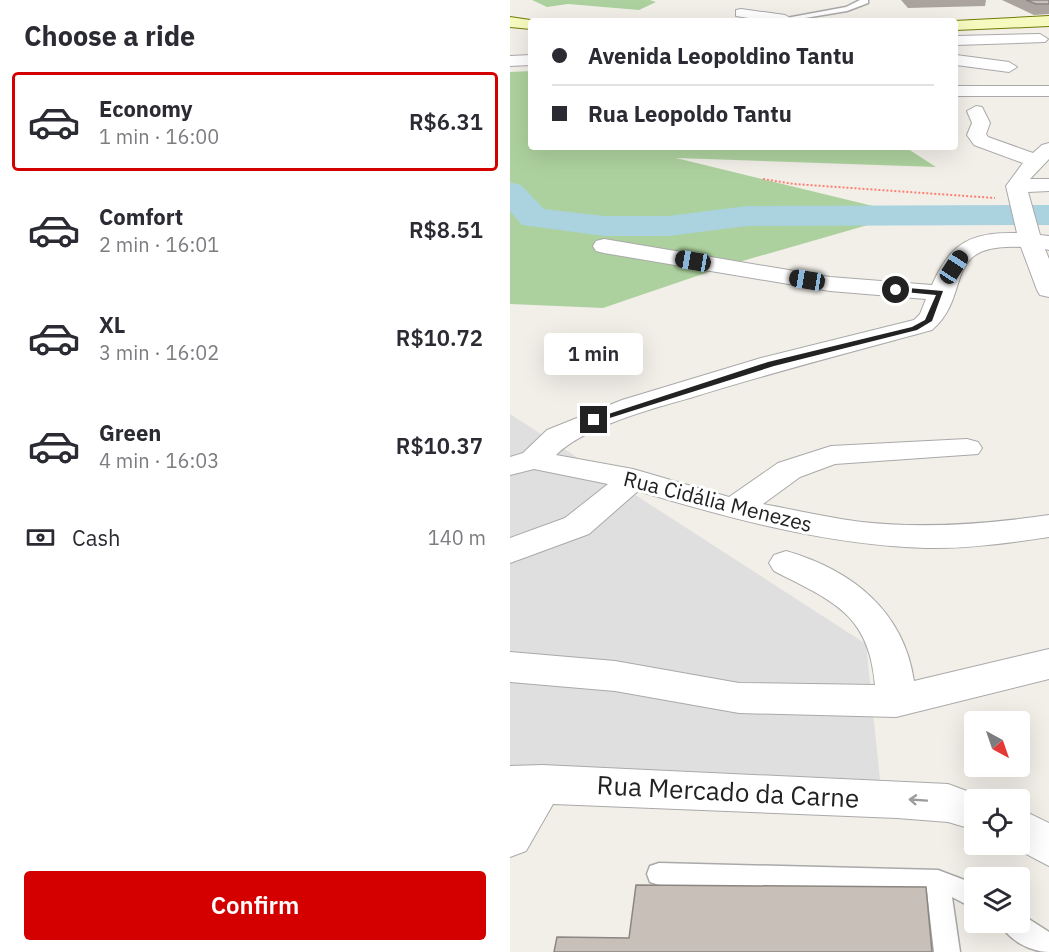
<!DOCTYPE html>
<html lang="en">
<head>
<meta charset="utf-8">
<style>
	body { margin:0; font-family:"IBM Plex Sans",sans-serif; background:#f7f7f7; color:#2b2b33; height:100vh; display:flex; flex-direction:column; font-size:22px; white-space:nowrap }
	* { box-sizing:border-box; margin:0 }
	p { font-size:20px; color:#7c7c81 }
	.icon { flex:none; width:33px; height:33px; fill:none; stroke:currentColor; stroke-width:2; stroke-linecap:round; stroke-linejoin:round }
	.map { position:relative; flex:1; overflow:hidden }
	.drawer { display:flex; flex-direction:column; background:#fff; width:510px }
	.drawer>* { flex:none }
	.hud { position:absolute; left:18px; top:18px; width:430px; height:132px; border-radius:6px; box-shadow:0 6px 24px #0002; display:grid; align-content:center; height:132px; padding:0 24px; background:#fff }
	.needle { width:39px; rotate:140deg }
	.controls { position:absolute; left:454px; top:711px; display:grid; gap:12px }
	.controls a { display:grid; place-items:center; width:66px; height:66px; border-radius:6px; background:#fff; box-shadow:0 6px 24px #0002; font-size:30px }
	.end { position:absolute; width:27px; height:27px; margin:-14px; border:8px solid #222; background:#fff; box-shadow:0 0 0 3px #fff }
	.from { border-radius:50% }
	.bubble { position:absolute; height:42px; border-radius:6px; background:#fff; box-shadow:0 6px 24px #0002; font-size:20px; font-weight:600; line-height:42px; text-align:center }
	.car { position:absolute; width:18px; height:36px; margin:-18px -9px; border-radius:8px; box-shadow:0 0 4px 2px #0007; background:linear-gradient(#222 24%,#8ab4d8 0 40%,#222 0 76%,#8ab4d8 0 86%,#222 0) }
	.hud b { display:flex; align-items:center; gap:21px; height:57px; font-size:22px }
	.hud b+b { border-top:2px solid #e1e1e2 }
	.hud i { width:15px; height:15px; background:#2b2b33 }
	ul { padding:0; list-style:none }
	li { display:flex; align-items:center; gap:18px; height:99px; margin:0 12px 9px; padding:0 12px; border:3px solid transparent; border-radius:6px }
	li div { flex:1 }
	li b { display:block; font-size:22px }
	li em { font-style:normal; font-weight:600 }
	li.active { border-color:#d40000 }
	li>.icon { width:54px; height:54px; stroke-width:1.5 }
	h2 { padding:0 24px; font-size:27px; line-height:72px }
	.pay { display:flex; align-items:center; gap:15px; height:66px; padding:0 24px; font-size:22px }
	.pay p { margin-inline-start:auto }
	.action { display:flex; gap:12px; margin-top:auto; padding:12px 24px }
	.action a { flex:1; height:69px; border-radius:6px; background:#d40000; color:#fff; font-size:24px; font-weight:600; line-height:69px; text-align:center }
	main { display:flex; flex:1; min-height:0 }
	.map>svg:first-child { display:block }
</style>
</head>
<body>
<main>
<section class="drawer">
<h2>Choose a ride</h2>
<ul>
<li class="active"><svg class="icon" aria-label="car" viewBox="0 0 24 24"><path d="M5 17H2v-5l4-1 3-4h7l3 4 3 1v5h-3M9 17h6M6 11h13"/><circle cx="7" cy="17" r="2"/><circle cx="17" cy="17" r="2"/></svg><div><b>Economy</b><p>1 min · 16:00</p></div><em>R$6.31</em></li>
<li><svg class="icon" aria-label="car" viewBox="0 0 24 24"><path d="M5 17H2v-5l4-1 3-4h7l3 4 3 1v5h-3M9 17h6M6 11h13"/><circle cx="7" cy="17" r="2"/><circle cx="17" cy="17" r="2"/></svg><div><b>Comfort</b><p>2 min · 16:01</p></div><em>R$8.51</em></li>
<li><svg class="icon" aria-label="car" viewBox="0 0 24 24"><path d="M5 17H2v-5l4-1 3-4h7l3 4 3 1v5h-3M9 17h6M6 11h13"/><circle cx="7" cy="17" r="2"/><circle cx="17" cy="17" r="2"/></svg><div><b>XL</b><p>3 min · 16:02</p></div><em>R$10.72</em></li>
<li><svg class="icon" aria-label="car" viewBox="0 0 24 24"><path d="M5 17H2v-5l4-1 3-4h7l3 4 3 1v5h-3M9 17h6M6 11h13"/><circle cx="7" cy="17" r="2"/><circle cx="17" cy="17" r="2"/></svg><div><b>Green</b><p>4 min · 16:03</p></div><em>R$10.37</em></li>
</ul>
<div class="pay"><svg class="icon" aria-label="cash" viewBox="0 0 24 24"><path d="M3 7h18v10H3z"/><circle cx="12" cy="12" r="2"/></svg>Cash<p>140 m</p></div>
<div class="action"><a>Confirm</a></div>
</section>
<div class="map">
<svg width="539" height="952" viewBox="0 0 539 952">
	<rect width="100%" height="100%" fill="#f2efe9"/>
	<path fill="#e0dfdf" d="M0 414 356 644 370 780 37 765 0 775Z"/>
	<path fill="#add19e" d="M22 0H140L146 2 129 10 58 4 37 7Z
		M21 71V147H395L426 167 166 158 396 214 222 264 93 308 0 304V72Z"/>
	<g fill="none" stroke-linecap="round" stroke-linejoin="round">
		<path fill="#aad3df" fill-rule="evenodd" d="M0 182 11 185 34 209 94 216H158L237 206 539 205V225L237 226 158 236H94L12 225 0 211Z"/>
		<defs>
			<path id="lane" d="M350 0H358V3L337 11 277 21 271 19 336 7Z
				M149 863 428 870 465 884V909L442 897 450 952H424L417 892 149 885 140 882 137 874 140 866Z
				M511 914 539 932V952C521 952 497 940 490 922H510Z"/>
			<path id="street" d="M231 9 275 15 282 19 258 21 226 16V10Z
				M530 34 538 39 535 42 446 45V36Z
				M21 55V65L0 66V56Z
				M446 55 499 62 507 67 499 72 446 65Z
				M446 86H539V96H446Z
				M466 106 472 107 480 123 476 134 478 137 523 153 532 145 539 143V159L520 179H539V191L518 192 530 235 539 236V250L535 249 539 259V297L530 295 527 290 511 247C429 243 464 294 422 330 341 352 260 373 180 398 141 409 74 427 46 455L123 469 219 497 268 463 321 446 457 439 468 442 472 448 468 454 325 464 290 477 253 504C286 510 319 518 352 522 415 529 477 524 539 515V537C498 543 457 549 416 548 317 545 222 519 128 491L79 534 0 563V538L55 518 98 484 24 469 0 475V457L13 453 37 430 112 400 251 358 404 320 410 314 416 299 320 291 94 253 86 251 83 246 86 241 94 239 320 277 422 285C441 242 461 232 507 233L496 186 513 163 464 145 457 135 462 123 457 111Z
				M276 551C342 570 394 611 404 681L539 649V679L386 717 229 713 105 691 0 682V652L105 661 229 683 365 685C359 613 322 601 264 571L259 563 264 555Z
				M32 765 438 784 481 800H465V830L438 822 387 818 43 804 16 851 0 857V766Z
				M510 809 539 823V866L497 844H510Z"/>
			<path id="secondary" d="M539 16V26L446 30 444 21Z
				M0 17 27 21H21V29L0 27Z"/>
		</defs>
		<use href="#lane" stroke="#a9a9a9" stroke-width="3"/>
		<use href="#street" stroke="#a9a9a9" stroke-width="2"/>
		<use href="#secondary" stroke="#707d05" stroke-width="2"/>
		<path stroke="#fa8072" stroke-width="2" stroke-dasharray="2 2" stroke-linecap="butt" d="M253 179 284 184 485 198"/>
		<use href="#lane" fill="#fff" fill-rule="evenodd"/>
		<use href="#street" fill="#fff" fill-rule="evenodd"/>
		<use href="#secondary" fill="#f7fabf" fill-rule="evenodd"/>
	</g>
	<path fill="#aba49e" d="M391 0H476L475 6 398 8Z
		M492 0H539V14L524 15Z"/>
	<path fill="#c7bfb8" stroke="#8b8681" stroke-width="1.5" d="M516 0H539V4H526Z
		M126 885 416 887 422 952H44L47 937 119 938Z"/>
	<defs><path id="oneway-shaft" d="M-6 0H5M1.5-3L5.5 0L1.5 3" fill="none" stroke-width="1.6" stroke-linecap="round" stroke-linejoin="round" transform="scale(1.5)"/></defs>
	<use stroke="#9c9c9c" href="#oneway-shaft" transform="translate(408 800) rotate(-176)"/>
	<path fill="#222" d="M386 287 433 291 422 321 407 330 264 366 87 422 80 420 258 362 402 327 415 320 426 295 384 291Z"/>
	<g text-anchor="middle" dominant-baseline="central" stroke-width="6" stroke-linejoin="round" paint-order="stroke">
		<g font-size="21" fill="#222" stroke="#fff">
			<text transform="translate(208 501) rotate(14)">Rua Cidália Menezes</text>
		</g>
		<g font-size="26" fill="#222" stroke="#fff">
			<text transform="translate(218 791) rotate(3)">Rua Mercado da Carne</text>
		</g>
	</g>
</svg>
<div class="controls">
<a><svg class="needle" viewBox="-14 -14 28 28"><path d="M0-13l5 13h-10z" fill="#e53935"/><path d="M0 13l5-13h-10z" fill="#7c7c81"/></svg></a>
<a><svg class="icon" aria-label="locate" viewBox="0 0 24 24"><circle cx="12" cy="12" r="6"/><path d="M12 2v4M12 18v4M2 12h4M18 12h4"/></svg></a>
<a><svg class="icon" aria-label="layers" viewBox="0 0 24 24"><path d="M12 4l9 5-9 5-9-5zM3 14l9 5 9-5"/></svg></a>
</div>
<i class="end from" style="left:386px;top:290px"></i>
<i class="end" style="left:84px;top:420px"></i>
<div class="bubble" style="left:34px;top:333px;width:99px">1 min</div>
<i class="car" style="left:183px;top:261px;rotate:280deg"></i>
<i class="car" style="left:444px;top:267px;rotate:33deg"></i>
<i class="car" style="left:297px;top:280px;rotate:279deg"></i>
<div class="hud">
<b><i class="from"></i>Avenida Leopoldino Tantu</b>
<b><i></i>Rua Leopoldo Tantu</b>
</div>
</div>
</main>
</body>
</html>
